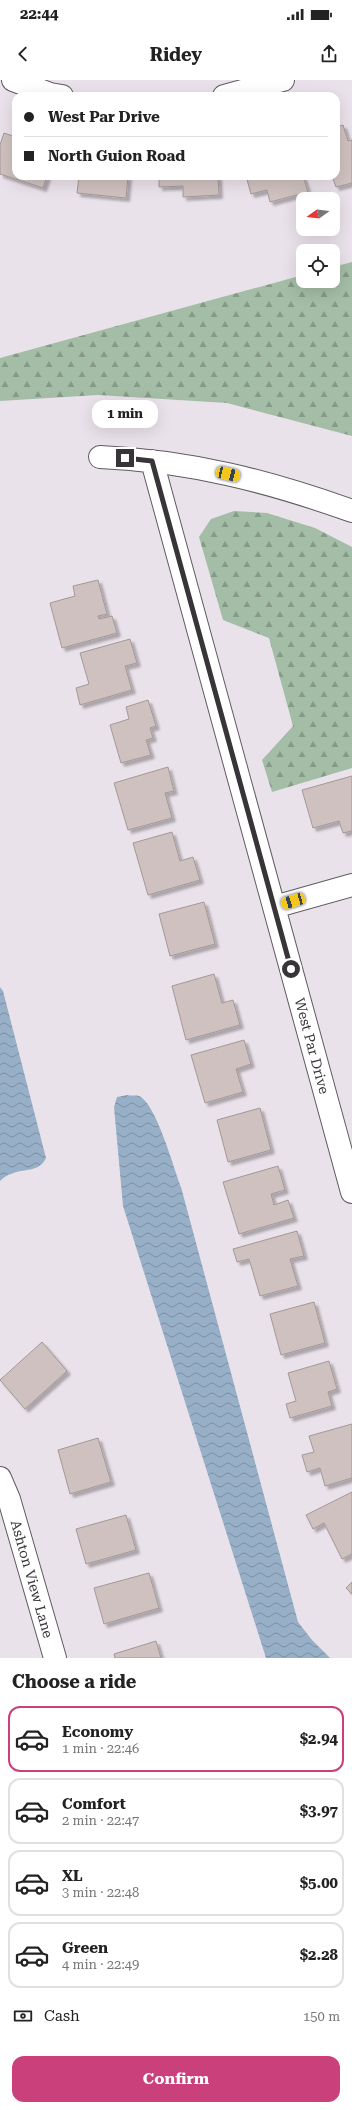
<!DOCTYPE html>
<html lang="en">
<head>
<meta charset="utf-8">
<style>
	body { margin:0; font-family:"Roboto Serif",serif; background:#f2f2f2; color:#222; height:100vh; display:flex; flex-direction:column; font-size:15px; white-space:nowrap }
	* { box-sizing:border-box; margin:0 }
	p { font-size:13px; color:#767676 }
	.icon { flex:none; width:22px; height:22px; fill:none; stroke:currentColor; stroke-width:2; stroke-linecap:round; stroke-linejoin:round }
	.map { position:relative; height:1578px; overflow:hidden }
	.panel { display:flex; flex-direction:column; background:#fff; flex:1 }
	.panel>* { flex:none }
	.hud { position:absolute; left:12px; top:12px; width:328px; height:88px; border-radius:12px; box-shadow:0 4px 16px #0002; display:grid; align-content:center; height:88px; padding:0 12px; background:#fff }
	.needle { width:26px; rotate:255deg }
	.controls { position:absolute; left:296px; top:112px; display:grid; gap:8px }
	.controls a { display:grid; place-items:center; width:44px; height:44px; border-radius:8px; background:#fff; box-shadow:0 4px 16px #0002; font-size:20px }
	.end { position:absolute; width:18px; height:18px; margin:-9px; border:5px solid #383538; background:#fff; box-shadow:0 0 0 2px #fff }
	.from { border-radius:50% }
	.bubble { position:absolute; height:28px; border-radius:12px; background:#fff; box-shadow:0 4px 16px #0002; font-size:13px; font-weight:700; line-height:28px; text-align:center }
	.car { position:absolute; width:12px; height:24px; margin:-12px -6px; border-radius:5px; box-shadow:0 0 3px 1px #0007; background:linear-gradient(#f5c518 24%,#345 0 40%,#f5c518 0 76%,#345 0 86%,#f5c518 0) }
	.hud b { display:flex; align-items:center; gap:14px; height:38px; font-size:15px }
	.hud b+b { border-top:1px solid #e0e0e0 }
	.hud i { width:10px; height:10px; background:#222 }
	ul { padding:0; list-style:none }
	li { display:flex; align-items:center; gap:12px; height:66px; margin:0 8px 6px; padding:0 4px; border:2px solid #e0e0e0; border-radius:12px }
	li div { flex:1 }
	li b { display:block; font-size:15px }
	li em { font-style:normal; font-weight:700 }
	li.on { border-color:#ca407a }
	li>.icon { width:36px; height:36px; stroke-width:1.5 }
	h2 { padding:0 12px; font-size:18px; line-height:48px }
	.pay { display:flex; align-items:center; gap:10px; height:44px; padding:0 12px; font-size:15px }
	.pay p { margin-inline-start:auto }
	.primary-button { display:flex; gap:8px; margin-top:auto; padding:8px 12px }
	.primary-button a { flex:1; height:46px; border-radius:12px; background:#ca407a; color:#fff; font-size:16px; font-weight:700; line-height:46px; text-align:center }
	.status { display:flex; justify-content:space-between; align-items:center; height:28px; padding:0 20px; background:#fff; direction:ltr }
	.status svg { height:11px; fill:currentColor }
	header { display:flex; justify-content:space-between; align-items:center; height:52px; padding:0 12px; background:#fff; font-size:18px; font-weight:700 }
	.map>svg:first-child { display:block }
</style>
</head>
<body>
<div class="status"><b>22:44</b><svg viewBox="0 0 49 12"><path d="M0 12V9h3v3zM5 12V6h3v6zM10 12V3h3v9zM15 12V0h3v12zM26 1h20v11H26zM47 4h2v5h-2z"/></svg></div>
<header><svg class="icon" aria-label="back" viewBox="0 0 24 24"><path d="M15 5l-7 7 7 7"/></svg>Ridey<svg class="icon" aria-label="share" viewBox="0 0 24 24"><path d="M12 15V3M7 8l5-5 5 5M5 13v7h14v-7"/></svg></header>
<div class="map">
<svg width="352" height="1578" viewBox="0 0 352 1578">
	<defs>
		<pattern id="forest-firs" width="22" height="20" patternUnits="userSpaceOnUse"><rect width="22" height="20" fill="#a3bda6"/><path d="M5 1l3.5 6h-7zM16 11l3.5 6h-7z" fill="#869a88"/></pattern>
		<pattern id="water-waves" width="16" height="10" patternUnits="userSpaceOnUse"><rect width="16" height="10" fill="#98afc8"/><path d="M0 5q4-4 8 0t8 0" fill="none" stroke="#7d8fa3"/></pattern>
		<filter id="shadow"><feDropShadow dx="3.5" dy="3.5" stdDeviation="1" flood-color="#0004"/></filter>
	</defs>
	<rect width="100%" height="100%" fill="#eae2ea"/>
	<path fill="url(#forest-firs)" d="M352 182V356L227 323 98 315 0 321V278L303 195V201H333V187Z
		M234 431 267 433 315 448 352 467V688L272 712 262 680 293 646 269 558 223 540 199 457 211 439Z"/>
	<path fill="url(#water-waves)" d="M0 907 3 911 46 1078C39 1093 24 1088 11 1094 7 1095 3 1098 0 1101Z
		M127 1015C130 1016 136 1015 139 1016 156 1023 174 1089 181 1107L298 1542 312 1560 330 1578H266L123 1126 114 1027 117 1017Z"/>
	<path fill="#cec1bf" stroke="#a49896" filter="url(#shadow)" d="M343 45 348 61 352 60V103L336 107 332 96H336V47Z
		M4 53 16 57V96H47L43 108 0 94V65Z
		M79 96H128L126 118 77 113Z
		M159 96H218L219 115 183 117V106L159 107Z
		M246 96H303L308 112 270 122 267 110 251 114Z
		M98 500 107 534 98 536 99 539 112 536 117 553 62 568 50 523 75 516 73 506Z
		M130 559 137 583 125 586 132 610 80 625 76 608 89 604 80 573Z
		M148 620 156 646 150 648 153 658 146 660 151 675 121 683 110 645 129 639 126 627Z
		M168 687 174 711 165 713 172 738 128 750 114 703Z
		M352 696V751L343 753 339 741 313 748 302 710Z
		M172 752 180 781 193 777 200 800 148 815 133 763Z
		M204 822 215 864 170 876 159 834Z
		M214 894 222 923 233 920 240 945 186 960 172 906Z
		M244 960 251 984 236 989 243 1012 205 1023 191 975Z
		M260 1028 271 1070 228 1082 217 1040Z
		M278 1086 285 1110 271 1114 274 1125 288 1120 294 1138 239 1154 223 1102Z
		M297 1151 304 1176 290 1179 298 1206 260 1216 249 1179 237 1182 233 1169Z
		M314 1222 325 1263 281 1275 270 1234Z
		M42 1262 67 1291 25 1329 0 1300Z
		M329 1281 337 1309 328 1312 332 1326 290 1338 286 1324 296 1321 288 1293Z
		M352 1344V1398L325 1406 320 1388 307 1392 302 1375 314 1372 309 1356Z
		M98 1358 111 1402 70 1414 58 1370Z
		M352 1412V1474L342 1479 324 1443 313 1449 306 1435Z
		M126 1435 136 1470 86 1484 76 1449Z
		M149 1493 159 1528 104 1544 94 1508Z
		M352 1502V1514L346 1508Z
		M156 1561 161 1578H115L114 1574Z"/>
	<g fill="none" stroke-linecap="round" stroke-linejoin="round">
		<defs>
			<path id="minor" d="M13 0 50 14 62 16
				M224 16 283 0
				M100 377C190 381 268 401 352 431
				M152 381 352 1112
				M274 827 352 805
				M0 1398 9 1419 55 1578"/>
		</defs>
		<use href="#minor" stroke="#615a62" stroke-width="24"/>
		<use href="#minor" stroke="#fff" stroke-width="22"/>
	</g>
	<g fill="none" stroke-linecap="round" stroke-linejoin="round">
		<path stroke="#383538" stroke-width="5" d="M125 378 152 381 291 889"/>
	</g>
	<g text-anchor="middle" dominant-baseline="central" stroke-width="4" stroke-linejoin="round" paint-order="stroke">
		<g font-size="14" fill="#383538" stroke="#fff">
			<text transform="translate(312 966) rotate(75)">West Par Drive</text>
			<text transform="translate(32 1499) rotate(74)">Ashton View Lane</text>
		</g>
	</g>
</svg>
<div class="controls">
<a><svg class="needle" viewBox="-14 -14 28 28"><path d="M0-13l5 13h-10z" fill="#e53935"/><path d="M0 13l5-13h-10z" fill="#767676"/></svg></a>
<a><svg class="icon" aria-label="locate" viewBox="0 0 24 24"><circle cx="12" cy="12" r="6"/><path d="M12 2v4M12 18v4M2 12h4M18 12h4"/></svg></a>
</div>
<i class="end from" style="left:291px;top:889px"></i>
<i class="end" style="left:125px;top:378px"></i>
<div class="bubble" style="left:92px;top:320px;width:66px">1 min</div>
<i class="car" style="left:228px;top:394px;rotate:103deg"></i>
<i class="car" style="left:293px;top:821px;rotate:254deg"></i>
<div class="hud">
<b><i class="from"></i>West Par Drive</b>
<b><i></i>North Guion Road</b>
</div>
</div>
<section class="panel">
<h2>Choose a ride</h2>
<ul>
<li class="on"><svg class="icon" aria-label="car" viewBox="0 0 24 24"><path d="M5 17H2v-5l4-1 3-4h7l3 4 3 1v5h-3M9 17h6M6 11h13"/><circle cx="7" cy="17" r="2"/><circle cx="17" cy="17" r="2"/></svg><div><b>Economy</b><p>1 min · 22:46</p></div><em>$2.94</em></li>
<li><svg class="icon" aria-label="car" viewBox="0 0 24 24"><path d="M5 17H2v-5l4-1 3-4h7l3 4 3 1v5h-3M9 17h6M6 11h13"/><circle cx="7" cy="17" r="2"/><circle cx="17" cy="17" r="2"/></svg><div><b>Comfort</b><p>2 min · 22:47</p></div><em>$3.97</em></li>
<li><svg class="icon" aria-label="car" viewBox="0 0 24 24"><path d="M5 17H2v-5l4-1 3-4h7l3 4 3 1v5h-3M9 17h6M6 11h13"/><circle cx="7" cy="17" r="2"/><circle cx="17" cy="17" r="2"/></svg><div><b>XL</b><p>3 min · 22:48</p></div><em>$5.00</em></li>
<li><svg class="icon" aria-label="car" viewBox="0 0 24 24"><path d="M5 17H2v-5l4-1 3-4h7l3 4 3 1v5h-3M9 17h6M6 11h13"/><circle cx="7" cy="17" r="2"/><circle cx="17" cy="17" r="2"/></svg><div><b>Green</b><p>4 min · 22:49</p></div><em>$2.28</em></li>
</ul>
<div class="pay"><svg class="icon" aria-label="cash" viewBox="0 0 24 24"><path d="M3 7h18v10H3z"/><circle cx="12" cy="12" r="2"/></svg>Cash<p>150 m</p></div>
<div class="primary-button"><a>Confirm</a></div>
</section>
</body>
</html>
